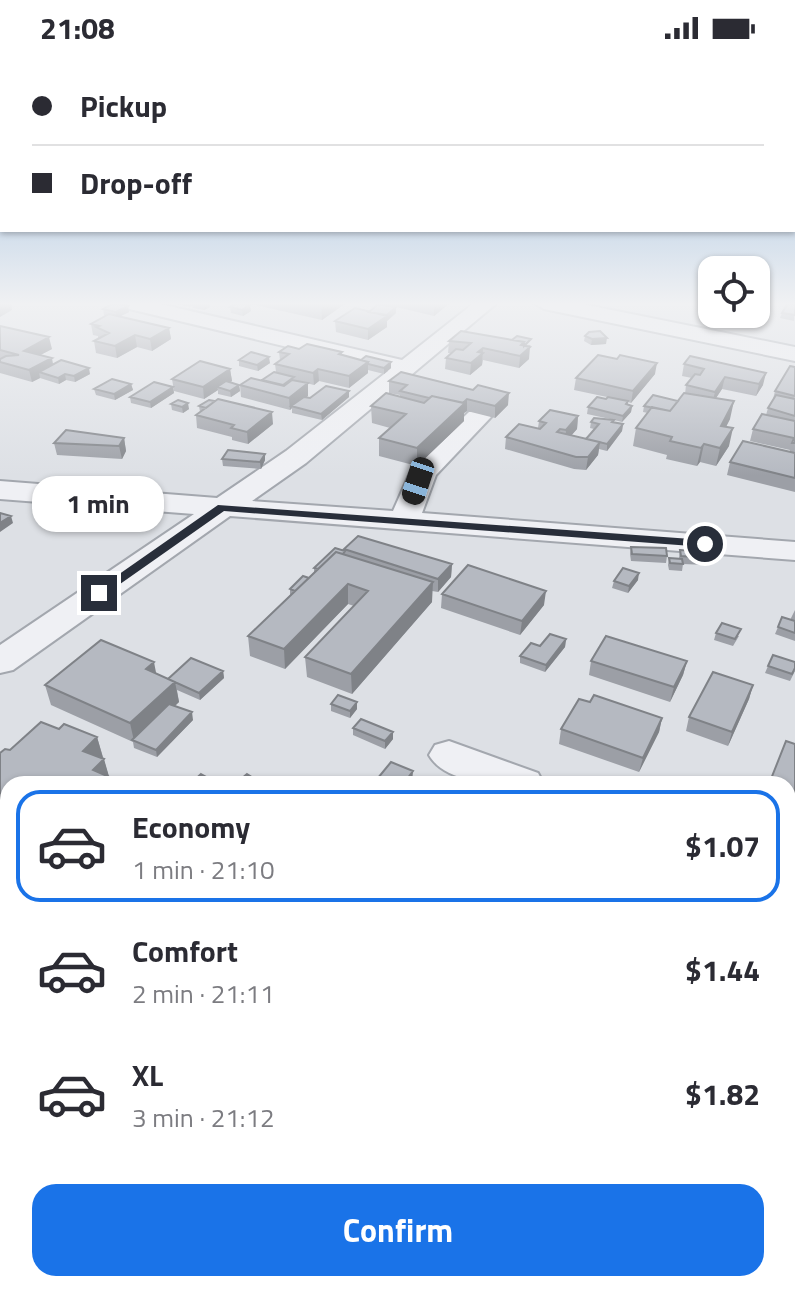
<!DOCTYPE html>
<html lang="en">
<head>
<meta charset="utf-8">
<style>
	body { margin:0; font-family:"Titillium Web",sans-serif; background:#f2f2f3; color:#2b2b33; height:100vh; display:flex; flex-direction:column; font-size:30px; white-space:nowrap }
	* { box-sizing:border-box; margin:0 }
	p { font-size:26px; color:#7c7c81 }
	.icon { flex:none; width:44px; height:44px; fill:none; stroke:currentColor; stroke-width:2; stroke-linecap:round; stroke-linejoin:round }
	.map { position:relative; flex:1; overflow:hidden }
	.side { position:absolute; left:0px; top:720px; width:796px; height:516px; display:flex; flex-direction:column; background:#fff; border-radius:24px 24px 0 0; box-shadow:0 2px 6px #0004 }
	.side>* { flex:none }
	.guide { position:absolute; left:0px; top:0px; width:796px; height:176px; box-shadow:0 2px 6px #0004; display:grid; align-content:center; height:176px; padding:0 32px; background:#fff }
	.tools { position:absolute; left:698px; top:200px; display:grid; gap:16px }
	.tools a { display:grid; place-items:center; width:72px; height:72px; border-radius:16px; background:#fff; box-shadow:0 2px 6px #0004; font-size:40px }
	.end { position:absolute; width:36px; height:36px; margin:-18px; border:10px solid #282e3a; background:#fff; box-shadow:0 0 0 4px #fff }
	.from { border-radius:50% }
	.bubble { position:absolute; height:56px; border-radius:24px; background:#fff; box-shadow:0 2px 6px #0004; font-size:26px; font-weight:700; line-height:56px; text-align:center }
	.car { position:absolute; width:24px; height:48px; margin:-24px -12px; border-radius:10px; box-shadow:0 0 6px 2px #0007; background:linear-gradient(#222 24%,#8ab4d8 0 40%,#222 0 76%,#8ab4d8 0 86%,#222 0) }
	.guide b { display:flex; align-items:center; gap:28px; height:76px; font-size:30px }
	.guide b+b { border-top:2px solid #e1e1e2 }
	.guide i { width:20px; height:20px; background:#2b2b33 }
	ul { padding:14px 0 0; list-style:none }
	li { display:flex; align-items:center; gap:24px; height:112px; margin:0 16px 12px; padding:0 16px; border:4px solid transparent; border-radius:24px }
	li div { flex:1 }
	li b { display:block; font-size:30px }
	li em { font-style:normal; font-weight:700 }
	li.current { border-color:#1a73e8 }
	li>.icon { width:72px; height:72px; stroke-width:1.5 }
	.primary-button { display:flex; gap:16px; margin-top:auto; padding:16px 32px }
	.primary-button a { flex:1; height:92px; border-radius:24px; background:#1a73e8; color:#fff; font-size:32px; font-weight:700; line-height:92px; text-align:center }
	.status { display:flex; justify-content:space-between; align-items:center; height:56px; padding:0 40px; background:#fff; direction:ltr }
	.status svg { height:22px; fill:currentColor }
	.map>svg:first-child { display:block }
</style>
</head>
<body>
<div class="status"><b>21:08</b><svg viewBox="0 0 49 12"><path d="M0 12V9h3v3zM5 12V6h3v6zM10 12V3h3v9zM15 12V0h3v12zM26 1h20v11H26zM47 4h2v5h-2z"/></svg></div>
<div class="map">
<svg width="795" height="1236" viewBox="0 0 795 1236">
	<rect width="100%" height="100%" fill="#dde0e5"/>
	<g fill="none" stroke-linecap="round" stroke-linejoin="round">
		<defs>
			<path id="minor" d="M118 247H156L402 304 474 247H497L306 407 252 445 393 455 413 410 469 356H487L491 361 436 419 422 457 795 486V504L230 460 13 614 0 617V589L194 458 0 443V425L217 442 286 395 388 315 121 251Z
				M534 247H577L795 291V305L544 253Z
				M449 685 538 717 544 728C511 728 448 732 429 699L435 689Z
				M788 813 795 815V852L788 850Z"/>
		</defs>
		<use href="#minor" stroke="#a3a7ae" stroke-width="4"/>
		<use href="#minor" fill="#eff0f4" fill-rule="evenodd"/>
	</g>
	<path fill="#9c9fa6" d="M210 247V251L204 254 193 252 192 249 190 251 176 248Z
		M251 247H346L322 264 251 248Z
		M378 247H450L434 260 396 251V257L387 265V271L368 284 336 276 335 265 369 256 396 251Z
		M756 247H766L765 251 754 267 725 261 726 258H756Z
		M795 247 794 265 780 262 782 257Z
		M250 249 251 255 243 260 231 257 230 251Z
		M128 250 129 256 120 260 169 272 171 283 152 295 137 291 117 302 96 297 94 285 98 283V280L93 279 91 268 106 260 104 259 103 253Z
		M0 270 52 293 40 299 53 309 90 318 75 326 66 324 59 328 40 322 32 326 0 317Z
		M585 280 606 288 591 289 584 285Z
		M449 285 531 289 529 291V303L519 312 483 304 482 309 470 319 445 313 446 302 451 297H448Z
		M299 293 342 296V299L361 304 391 306V312L384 318 368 314V317L349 332 319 325 314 329 294 324 308 327V340L306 341 310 342 349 335V341L322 364 292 357V352L290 354 241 341 240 329 262 324 276 316 275 308 280 304 279 296Z
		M690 300 763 329 756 340 722 333 716 342 730 363 726 371 729 390 716 410 700 406 697 410 666 403 667 399 633 390 636 372 648 357 643 356 644 350 678 345 685 338 686 329 692 322 682 320 684 308Z
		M239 304 270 307 258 315 239 310Z
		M795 311V436L727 419 730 406 789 396 790 394 750 385 753 373 766 359 768 352 773 343 775 335Z
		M230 313 232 325 230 326 239 329 240 335 231 341 218 338V334L204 343 174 335 172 323Z
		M655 318 631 347 628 346V349L632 350 631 356 622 366 614 364V366L623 368 622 375 607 395 599 393 598 399 586 414 574 413 505 393 506 381 538 372 539 365 578 360 577 373 571 379 586 383 594 373 590 372 591 366 610 363 587 358 588 351 606 343 607 341 574 334 576 322Z
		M389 325 508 349 495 362 467 355 464 357V365L417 410 379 400V382L390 372 372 367 371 350 400 341V339L389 337Z
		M131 328 133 334 115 344 96 339 94 333Z
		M173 331 174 337 151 352 131 347 130 341Z
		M171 348 189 353 183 357 172 354Z
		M199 350 273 368 248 388 232 384V381L197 372 196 359 200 356Z
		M124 382 126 395 122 403 57 399 54 387Z
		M265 398V404L261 413 223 410 222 403Z
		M631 491 667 500 666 507 631 505 630 498Z
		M344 493 452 508 451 521 438 536 432 535V546L352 638 307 621 305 601 354 550 348 548 285 613 250 600 248 580 290 539V533L309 522 314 517V512L345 495Z
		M680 494 707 502 706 509 683 508 682 515 669 514 668 509 669 502H679Z
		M638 524 628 537 612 532 614 525Z
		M442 538 544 549 520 579 441 552Z
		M795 554V585L775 578 778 571 790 564Z
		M716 577 739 580 733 590 714 584Z
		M566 583 565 591 545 616 520 607V600L540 590Z
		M591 605H687L683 619 670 646 589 619Z
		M768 610 795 615 790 625 765 617Z
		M223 615 224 622 200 644 177 634 179 646 175 650 193 664 157 701 134 692 133 686 51 649 45 629 156 618 168 623Z
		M753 629 749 643 728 690 686 675 689 661Z
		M357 646V653L350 662 331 655V648Z
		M590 646 662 662 659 676 639 716 559 688 561 673Z
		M353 672 393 676V683L385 693 353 679Z
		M59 673 97 681 109 721 8 728 5 784 0 782V697L10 694Z
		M795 688V761L788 758V728Z
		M788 925 795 928V1236H722L724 1228H788Z
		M0 951 8 956V1064L1 1052 4 1048 0 1045Z
		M129 1228H186L181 1236H139L130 1230Z
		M417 1228H514L510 1236H430Z"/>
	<path fill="#7f8287" d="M3 247H11L12 254 0 261V249Z
		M205 247H210V251L204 254 203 249Z
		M322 247H346L322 264 321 248Z
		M436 247H450L434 260V249Z
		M763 247H766L765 251 754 267 756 256Z
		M250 249 251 255 243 260 242 254Z
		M128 250 129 256 117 262 116 256Z
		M396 251V257L387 265V259Z
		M387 260V271L368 284V273Z
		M169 272 171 283 152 295 150 283Z
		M135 279 137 291 117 302 115 290Z
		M49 281 52 293 27 306 24 295Z
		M607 282 606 288 591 289 592 283Z
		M524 286 523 297 530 291 529 303 519 312 521 289Z
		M483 292 482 309 470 319 471 307 478 296Z
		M269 301 270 307 258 315 257 309Z
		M52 302 54 314 39 316 40 322 32 326 29 314Z
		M368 306V317L349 332V320Z
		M391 306V312L384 318V312Z
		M657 307 655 318 631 347 633 335Z
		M89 312 90 318 75 326 74 320Z
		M230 313 232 325 221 332 217 331 218 334 204 343 203 331Z
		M318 313 319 325 314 329 313 317Z
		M766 317 763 329 756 340 759 328Z
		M65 318 66 324 59 328 58 322Z
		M725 321 722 333 712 348 715 336Z
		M308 327V340L293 351 291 350 292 352 290 354 289 342Z
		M131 328 133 334 115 344 114 338Z
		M239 329 240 335 231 341 230 335Z
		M173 331 174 337 151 352 150 346Z
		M349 335V341L322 364 321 358Z
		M509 337 508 349 495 362V350Z
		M467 343V355L464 357V365L417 410V392Z
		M734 345 730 363 717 388 721 370Z
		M188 347 189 353 183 357 182 351Z
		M632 350 631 356 622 366 623 360Z
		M272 356 273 368 248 388 247 376Z
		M578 360 577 373 565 387 566 374Z
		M623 368 622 375 607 395V388Z
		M733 372 729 390 716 410 720 392Z
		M124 382 126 395 122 403 119 390Z
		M600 386 598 399 586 414 588 401Z
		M704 388 700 406 697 410 701 392Z
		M265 398V404L261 413 260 406Z
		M11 460 13 467 0 476V467Z
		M452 508 451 521 438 536V523Z
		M639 517 638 524 628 537 629 530Z
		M433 526 432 546 352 638 351 618Z
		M348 528V548L285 613 284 593Z
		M546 535 544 549 520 579 522 565Z
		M566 583 565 591 545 616 546 609Z
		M687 605 683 619 670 646 674 631Z
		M154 606 158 627 146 613Z
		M223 615 224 622 200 644 199 637Z
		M175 626 179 646 136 686 134 685 130 667Z
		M753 629 749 643 728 690 732 676Z
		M357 646V653L350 662V655Z
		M192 656 193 664 157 701 156 694Z
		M662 662 659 676 639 716 643 702Z
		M393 676V683L385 693V685Z
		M97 681 103 702 83 695Z
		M104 703 110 724 93 714Z
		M413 715 412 728 407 723Z
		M8 753V781L5 784 0 771V760Z
		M180 1228H186L181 1236H175Z
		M372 1228H375L374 1236H368Z
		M510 1228H514L510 1236H507Z"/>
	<path fill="#b5b9c1" stroke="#7f8287" stroke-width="2" d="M114 247H116L128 250 116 256 103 253Z
		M237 247H242L250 249 242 254 230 251Z
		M756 247H763L756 256Z
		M788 247H795V259L782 257Z
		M378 248 396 251 387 259 369 256Z
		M355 252 387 260 368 273 335 265Z
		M109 258 169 272 150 283 135 279 115 290 94 285 109 277 96 271 99 270 91 268Z
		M0 270 49 281 24 295 52 302 29 314 0 306V303L6 300 19 299 0 294Z
		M461 275 524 286 521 289 530 291 520 300 483 292 478 296 483 297 471 307 446 302 456 293 463 294 471 287 449 285Z
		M600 275 607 282 592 283 585 280 589 276Z
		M517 280 531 283 524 290V286L512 284Z
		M307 288 342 296 339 298 368 306 349 320 318 313 313 317 275 308 289 298 279 296 288 290 299 293Z
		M251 296 269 301 257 309 239 304Z
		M598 299 617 303 620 299 657 307 633 335 576 322Z
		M366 300 391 306 384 312 368 308V306L361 304Z
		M690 300 766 317 759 328 725 321 715 336 686 329 695 318 700 319 704 313 684 308Z
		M61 304 89 312 74 320 65 318 58 322 39 316Z
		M200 305 230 313 203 331 172 323Z
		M790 310 795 311V340L775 335Z
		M274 316 294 321 283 329 262 324Z
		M401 316 473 334 478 329 509 337 495 350 467 343 463 347 432 340 429 342 400 335 407 329 389 325Z
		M251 322 284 330 292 324 308 327 289 342 240 329Z
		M112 323 131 328 114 338 94 333Z
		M226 325 239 329 230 335 217 331Z
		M154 326 173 331 150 346 130 341Z
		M326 330 349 335 321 358 291 350 304 341 310 342Z
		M386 337 424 347 432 340 465 347 417 392 379 382 406 358 371 350Z
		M684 337 734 345 721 370 733 372 720 392 704 388 701 392 670 385 672 381 636 372 652 351 670 355Z
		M653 339 678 345 670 355 644 350Z
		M776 339 795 343V360L768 352Z
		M597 341 606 343 608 341 628 345 626 348 632 350 623 360 588 351Z
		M218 343 272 356 247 376 231 372 234 369 196 359Z
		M178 344 188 347 182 351 171 348Z
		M209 344 215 345 206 352 199 350Z
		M550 354 578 360 566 374 560 373 557 376 600 386 588 401H576L506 381 519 368 540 373 546 367 539 365Z
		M762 358 795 365V387H792L794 382 753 373Z
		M594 362 614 364 612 366 623 368 607 388 586 383 599 368 591 366Z
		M66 374 124 382 119 390 54 387Z
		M743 385 795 397V422L730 406Z
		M228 394 265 398 260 406 222 403Z
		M0 457 11 460 0 467Z
		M358 480 452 508 438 523 344 493Z
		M631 491 666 492 667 500 632 498Z
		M335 492 345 495 343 498 336 496 318 513 314 512Z
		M680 494 706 496 707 502 681 500Z
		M336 496 433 526 351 618 305 601 368 535 348 528 284 593 248 580Z
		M669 502 682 503 683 508 670 507Z
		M468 509 546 535 522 565 442 538Z
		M623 512 639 517 629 530 614 525Z
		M303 520 309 522 295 535 290 533Z
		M782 561 795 565V577L778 571Z
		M722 567 741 573 735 583 716 577Z
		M550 578 566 583 546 609 520 600 531 587 540 590Z
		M606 580 687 605 674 631 591 605Z
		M101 584 154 606 146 613 175 626 130 667 45 629Z
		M773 599 795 606V612L792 618 768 610Z
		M191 602 223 615 199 637 168 623Z
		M713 616 753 629 732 676 689 661Z
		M338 639 357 646 350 655 331 648Z
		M594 639 662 662 643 702 561 673 579 643 590 646Z
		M169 648 192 656 156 694 132 684Z
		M361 663 393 676 385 685 353 672Z
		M41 666 59 673 64 668 97 681 83 695 104 703 93 714 121 726 118 728H8V753L0 760V697L5 693 10 694Z
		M786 685 795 688V737L788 734V728H769Z
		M391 706 413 715 407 723 418 728H373Z
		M201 718 219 728H190Z
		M247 718 263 728H235Z
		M788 925 795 928V1055L788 1052Z
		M0 951 8 956V1041L0 1036Z
		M8 1044V1056L1 1052Z
		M788 1073 795 1077V1144L788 1141Z
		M788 1152 795 1156V1236H785L772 1230 771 1236H736L727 1231V1228H788Z
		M133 1228H180L175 1236H145Z
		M306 1228H372L368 1236H301Z
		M447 1228H510L507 1236H460Z"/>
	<linearGradient id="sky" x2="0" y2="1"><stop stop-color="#89b1d9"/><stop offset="0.59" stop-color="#f0f1f3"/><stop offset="1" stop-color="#f0f1f3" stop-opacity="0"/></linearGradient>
	<rect width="795" height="420" fill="url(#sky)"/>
	<path fill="#282e3a" d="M218 449 705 484 710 488 705 491 224 455 103 540H95V535Z"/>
</svg>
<div class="tools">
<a><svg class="icon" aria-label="locate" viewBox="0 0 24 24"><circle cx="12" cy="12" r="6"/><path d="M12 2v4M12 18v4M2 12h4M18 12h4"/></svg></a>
</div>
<i class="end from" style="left:705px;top:488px"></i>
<i class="end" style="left:99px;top:537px"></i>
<div class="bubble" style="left:32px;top:420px;width:132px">1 min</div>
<i class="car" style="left:418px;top:425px;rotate:198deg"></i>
<div class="guide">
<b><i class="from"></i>Pickup</b>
<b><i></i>Drop-off</b>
</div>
<section class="side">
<ul>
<li class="current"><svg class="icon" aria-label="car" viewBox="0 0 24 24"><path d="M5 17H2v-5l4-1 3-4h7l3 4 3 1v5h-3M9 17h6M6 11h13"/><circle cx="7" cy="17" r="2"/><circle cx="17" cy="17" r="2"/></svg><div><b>Economy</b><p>1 min · 21:10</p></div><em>$1.07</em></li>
<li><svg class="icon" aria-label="car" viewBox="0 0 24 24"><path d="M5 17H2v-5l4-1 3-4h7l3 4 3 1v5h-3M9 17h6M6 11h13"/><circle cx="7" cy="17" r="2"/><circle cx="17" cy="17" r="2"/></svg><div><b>Comfort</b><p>2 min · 21:11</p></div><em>$1.44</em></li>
<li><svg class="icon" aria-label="car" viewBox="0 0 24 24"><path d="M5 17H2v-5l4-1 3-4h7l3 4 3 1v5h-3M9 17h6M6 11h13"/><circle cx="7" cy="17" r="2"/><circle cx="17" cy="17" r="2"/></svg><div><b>XL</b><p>3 min · 21:12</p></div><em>$1.82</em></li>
</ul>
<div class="primary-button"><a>Confirm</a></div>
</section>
</div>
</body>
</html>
